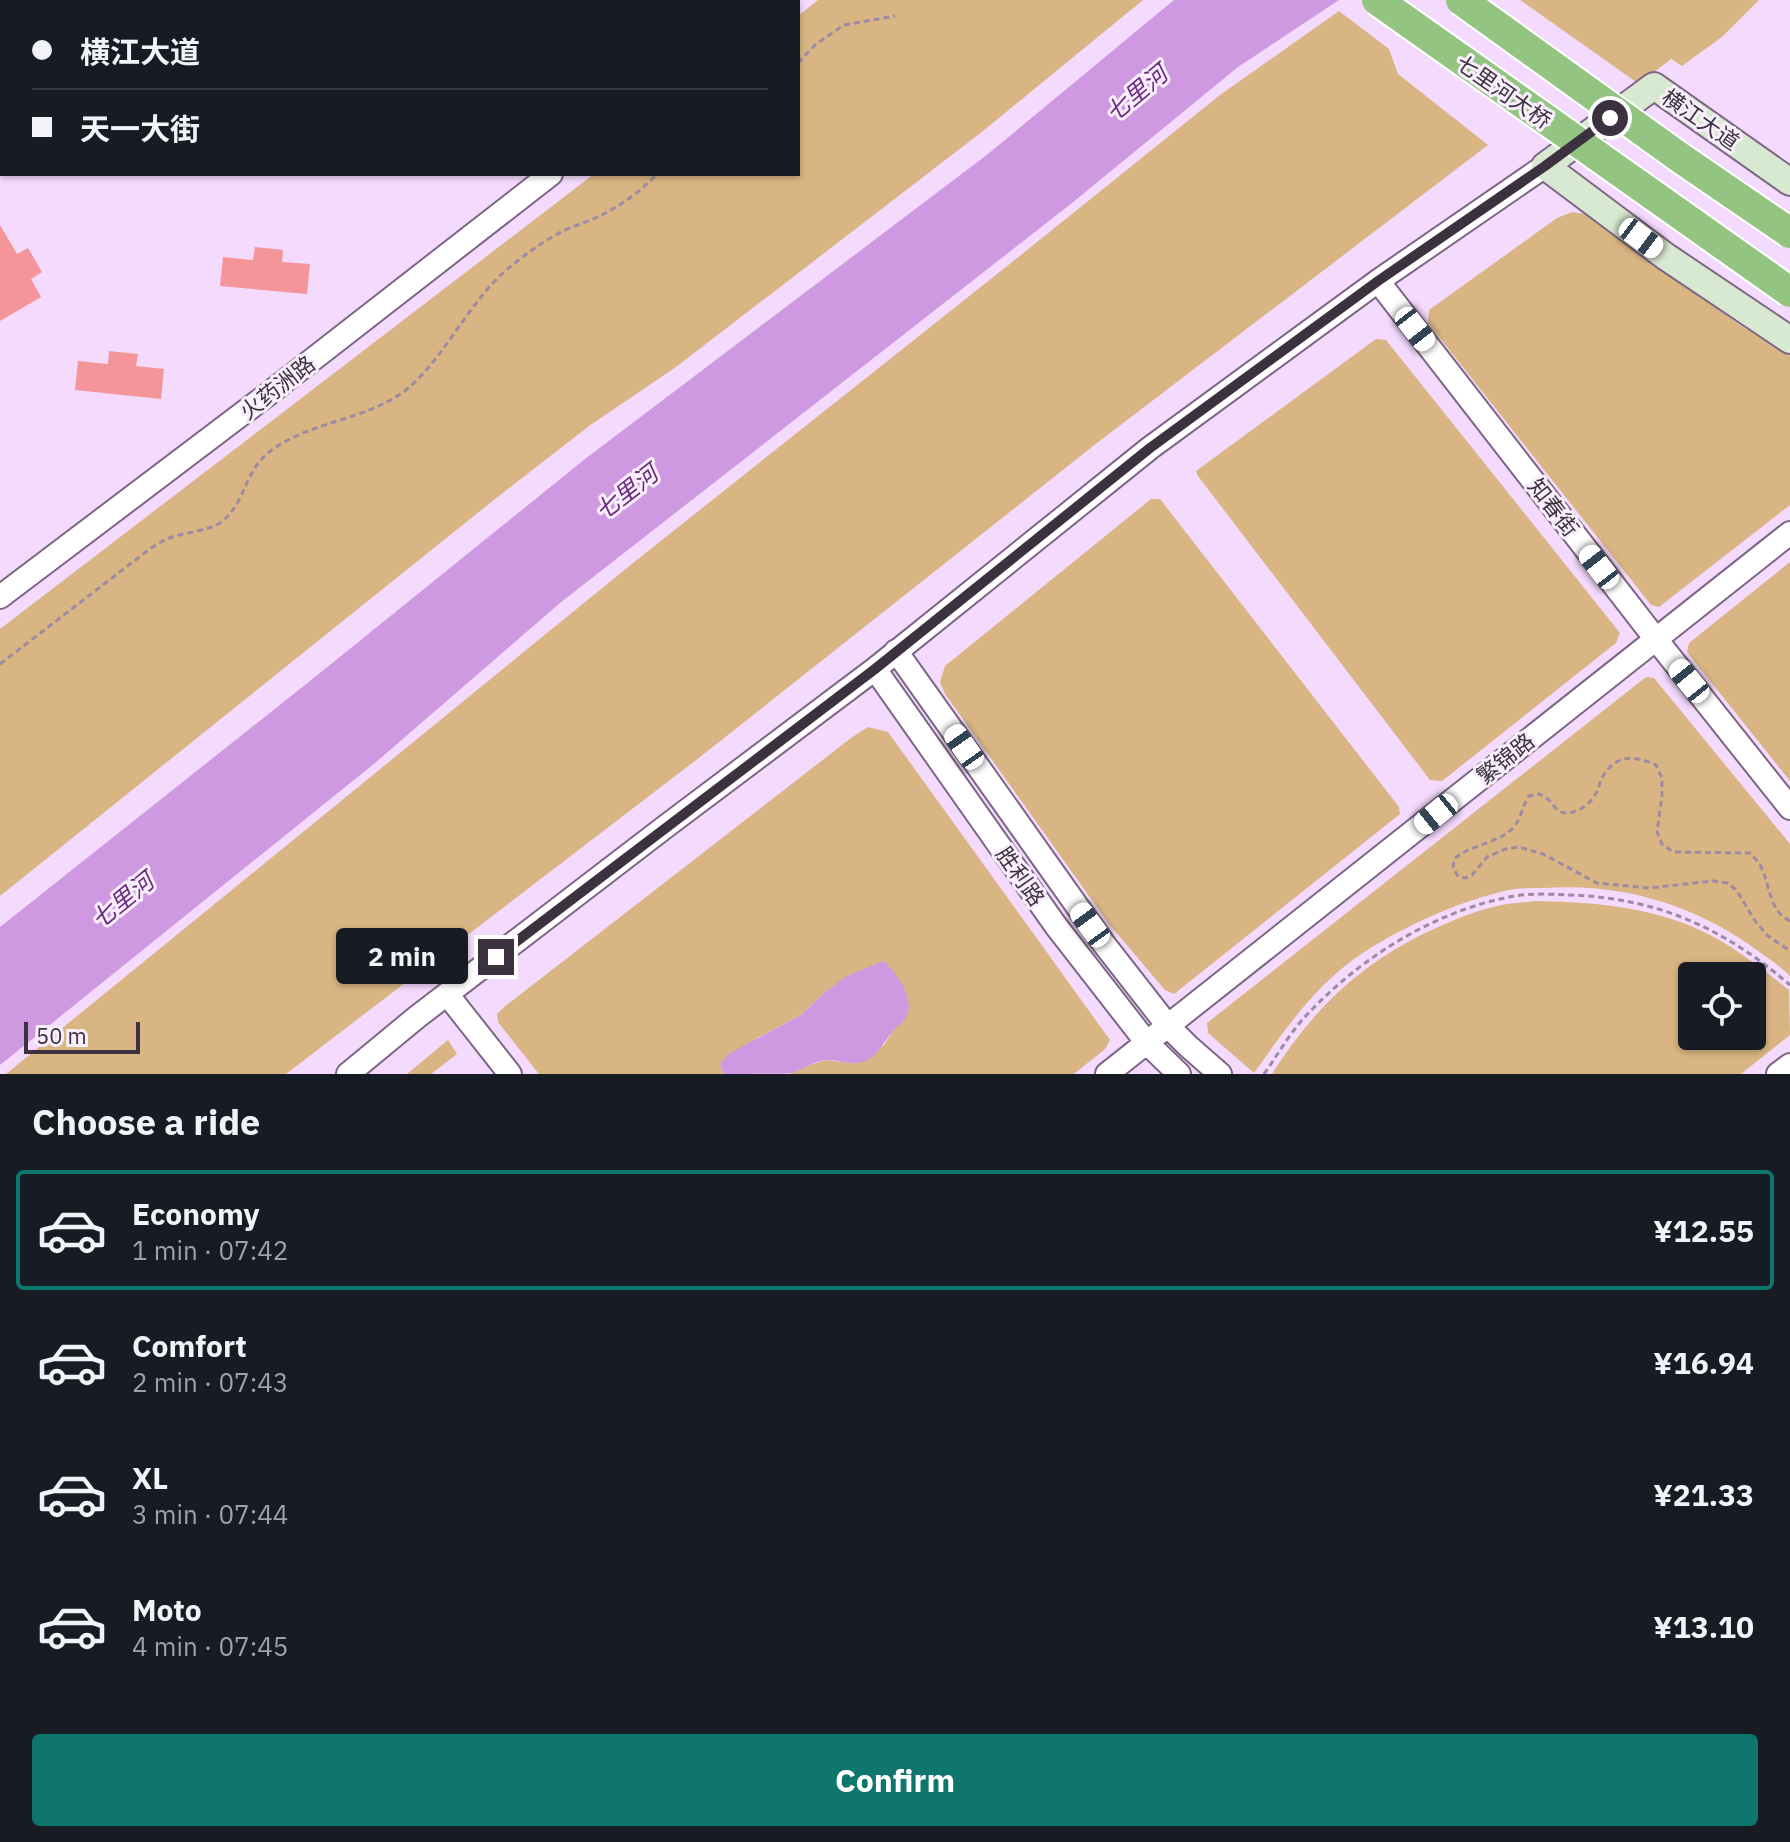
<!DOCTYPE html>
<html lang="en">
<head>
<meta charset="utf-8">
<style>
	body { margin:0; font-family:"IBM Plex Sans","Noto Sans SC",sans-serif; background:#20242c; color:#f1f3f6; height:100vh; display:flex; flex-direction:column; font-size:30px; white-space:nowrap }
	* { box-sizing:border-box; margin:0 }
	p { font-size:26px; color:#9ea1a6 }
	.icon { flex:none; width:44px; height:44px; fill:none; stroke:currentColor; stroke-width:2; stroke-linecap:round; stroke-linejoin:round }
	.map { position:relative; height:1074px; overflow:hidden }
	.sheet { display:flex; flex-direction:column; background:#171b24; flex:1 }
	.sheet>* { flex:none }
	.top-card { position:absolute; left:0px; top:0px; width:800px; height:176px; box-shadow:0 2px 6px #0004; display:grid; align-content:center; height:176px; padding:0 32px; background:#171b24 }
	.buttons { position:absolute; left:1678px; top:962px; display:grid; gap:16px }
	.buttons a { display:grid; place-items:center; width:88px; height:88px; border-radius:8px; background:#171b24; box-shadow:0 2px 6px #0004; font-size:40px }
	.scale { position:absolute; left:24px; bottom:20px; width:116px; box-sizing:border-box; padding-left:8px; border:4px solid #3b313f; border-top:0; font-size:22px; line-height:28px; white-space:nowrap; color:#3b313f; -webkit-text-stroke:6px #f8eefc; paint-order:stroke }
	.end { position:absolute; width:36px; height:36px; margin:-18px; border:10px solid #3b313f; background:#fff; box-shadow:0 0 0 4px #fff }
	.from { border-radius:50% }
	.bubble { position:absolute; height:56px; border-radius:8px; background:#171b24; box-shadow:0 2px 6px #0004; font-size:26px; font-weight:700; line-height:56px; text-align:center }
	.car { position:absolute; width:24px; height:48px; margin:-24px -12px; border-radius:10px; box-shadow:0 0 6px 2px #0007; background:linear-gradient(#fff 24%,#345 0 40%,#fff 0 76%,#345 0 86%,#fff 0) }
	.top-card b { display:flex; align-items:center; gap:28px; height:76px; font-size:30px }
	.top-card b+b { border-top:2px solid #363941 }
	.top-card i { width:20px; height:20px; background:#f1f3f6 }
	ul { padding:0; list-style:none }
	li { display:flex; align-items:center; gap:24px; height:120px; margin:0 16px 12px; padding:0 16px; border:4px solid transparent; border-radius:8px }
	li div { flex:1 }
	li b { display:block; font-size:30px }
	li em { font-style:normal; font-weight:700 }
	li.current { border-color:#0f766e }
	li>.icon { width:72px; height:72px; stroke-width:1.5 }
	h2 { padding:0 32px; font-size:36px; line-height:96px }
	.button { display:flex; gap:16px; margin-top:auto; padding:16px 32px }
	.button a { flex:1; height:92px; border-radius:8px; background:#0f766e; color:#fff; font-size:32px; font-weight:700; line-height:92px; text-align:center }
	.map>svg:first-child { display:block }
</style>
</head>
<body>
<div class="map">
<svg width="1790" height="1074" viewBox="0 0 1790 1074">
	<rect width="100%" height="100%" fill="#f4dafd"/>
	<path fill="#d8b582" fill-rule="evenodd" d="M818 0H1143L983 131 676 367 589 426 495 499 0 896V629L594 174H798V16Z
		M1520 0H1759L1722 37 1682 66 1671 59 1639 84Z
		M1339 11 1389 49 1398 74 1488 145 1097 443 700 757 286 1074H6L633 563 1011 263 1220 95Z
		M1572 212 1586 214 1740 325 1790 356V505L1659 607 1651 605 1428 323 1429 310 1557 218Z
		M1376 339 1386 340 1620 633 1616 643 1442 781 1430 780 1198 476 1196 471Z
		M1151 499H1160L1399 807 1400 814 1174 994 1165 990 1109 924 945 694 940 682 945 666Z
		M1790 562V781L1687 652 1689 643Z
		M1646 677 1654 678 1790 844V976C1781 967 1771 960 1761 953 1697 906 1626 883 1545 888 1533 888 1520 888 1509 890 1458 901 1397 929 1354 959 1313 989 1283 1032 1254 1073L1208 1033 1207 1023Z
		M868 727 888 732 1110 1040 1105 1049 1074 1074H790L800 1068 826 1060 851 1063 884 1045 894 1029 904 1021 823 994 801 1015 757 1038 720 1064 724 1074H539L498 1022 497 1014 504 1007 851 738Z
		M1533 901C1591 902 1649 906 1702 931 1734 946 1762 969 1789 990L1790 1035 1741 1074H1272C1316 1004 1368 957 1445 924 1461 917 1479 910 1497 906 1509 903 1521 903 1533 901ZM1692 976H1752V1036H1692Z
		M448 1040 457 1054 431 1074H407Z"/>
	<path fill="#ce99e0" d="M1174 0H1339L1238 67 1072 203 560 603 375 763 0 1065V927L315 677 585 459 988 154Z
		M883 961C897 972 917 1001 905 1019 902 1024 896 1027 892 1032 884 1042 876 1058 863 1062 851 1066 838 1059 826 1060 814 1061 803 1069 792 1073 781 1074 738 1074 724 1074L720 1064 730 1053 801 1015 823 994 845 977Z"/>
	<path fill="#f39599" d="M0 225 17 254 28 248 42 272 31 279 41 297 0 321Z
		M255 247 283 250 282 262 310 264 307 294 220 286 223 257 253 260Z
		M109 351 138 354 136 366 164 369 161 399 75 390 78 361 108 364Z"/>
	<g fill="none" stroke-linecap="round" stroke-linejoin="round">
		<defs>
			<path id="tertiary" d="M772 2 775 0
				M1378 281 1655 638 1790 808
				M0 597 267 395 551 174
				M896 651 1104 944 1168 1026 1188 1046 1220 1074
				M875 669 1056 926 1147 1043 1179 1074
				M447 994 510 1074
				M348 1074 417 1017 665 827 875 669 1150 448 1378 281 1545 166
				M1107 1074 1790 533
				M1778 1074 1790 1065"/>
			<path id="secondary" d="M1790 182 1654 86 1545 166 1665 256 1790 340"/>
		</defs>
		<use href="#tertiary" stroke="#7d6685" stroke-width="26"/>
		<use href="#secondary" stroke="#7d6685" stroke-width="30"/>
		<path stroke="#9d8aa3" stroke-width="3" stroke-dasharray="6 4" stroke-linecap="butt" d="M798 63 816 44 844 25 895 16
			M0 664 151 548C156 545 162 541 167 539 183 532 212 531 224 520 249 496 243 469 276 447 320 418 379 419 417 380 450 347 473 297 510 267 527 253 545 240 565 230 574 226 584 223 593 219 618 208 639 193 657 174
			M1790 921C1769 910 1771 889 1762 869 1760 863 1754 858 1750 853L1673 852 1662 844 1657 832 1662 795V778L1656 765C1634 755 1615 754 1602 778 1599 783 1599 790 1595 795 1589 806 1569 819 1558 810 1554 808 1553 803 1550 801 1547 798 1543 796 1539 794L1529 796C1522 806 1521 821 1511 830 1497 843 1472 844 1454 859L1453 868 1458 876 1465 878 1472 875 1487 857 1505 849 1519 847 1543 854 1597 883 1649 888 1713 881 1728 883 1737 891 1755 921 1768 936 1790 951
			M1264 1074C1277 1056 1288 1036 1303 1019 1357 960 1430 913 1509 897 1528 893 1550 894 1570 895 1657 898 1724 928 1790 985"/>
		<use href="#tertiary" stroke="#fff" stroke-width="22"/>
		<use href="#secondary" stroke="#d7e9d0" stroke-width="26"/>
		<defs>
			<path id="trunk-bridge" d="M1377 0 1790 292
				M1461 0 1679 157 1790 233"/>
		</defs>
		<use href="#trunk-bridge" stroke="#fff" stroke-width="34" stroke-linecap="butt"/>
		<use href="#trunk-bridge" stroke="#94c482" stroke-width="30"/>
	</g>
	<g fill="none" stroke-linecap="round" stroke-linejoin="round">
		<path stroke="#3b313f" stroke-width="10" d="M496 957 875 669 1150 448 1378 281 1545 166 1610 118"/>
	</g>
	<g text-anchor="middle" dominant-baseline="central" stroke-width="6" stroke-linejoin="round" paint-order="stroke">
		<g font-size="22" fill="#3b313f" stroke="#f8eefc">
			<text transform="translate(1504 91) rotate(35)">七里河大桥</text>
			<text transform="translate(1701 119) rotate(35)">横江大道</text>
			<text transform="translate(277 387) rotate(-38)">火药洲路</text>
			<text transform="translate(1554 507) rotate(52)">知春街</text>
			<text transform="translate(1505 758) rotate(-39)">繁锦路</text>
			<text transform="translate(1021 876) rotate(55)">胜利路</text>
		</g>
		<g font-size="24" font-style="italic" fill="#6b2c7f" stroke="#f8eefc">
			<text transform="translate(1136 93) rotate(-40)">七里河</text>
			<text transform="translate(626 492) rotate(-38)">七里河</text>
			<text transform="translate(122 900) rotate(-39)">七里河</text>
		</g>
	</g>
</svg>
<div class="buttons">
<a><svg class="icon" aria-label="locate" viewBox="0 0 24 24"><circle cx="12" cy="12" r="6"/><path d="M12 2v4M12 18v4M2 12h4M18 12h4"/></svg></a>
</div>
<div class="scale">50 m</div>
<i class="end from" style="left:1610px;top:118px"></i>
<i class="end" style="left:496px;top:957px"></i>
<div class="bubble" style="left:336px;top:928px;width:132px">2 min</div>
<i class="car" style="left:1641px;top:238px;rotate:127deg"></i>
<i class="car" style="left:1415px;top:329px;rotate:142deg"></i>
<i class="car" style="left:1599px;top:567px;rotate:322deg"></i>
<i class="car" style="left:1689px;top:681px;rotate:321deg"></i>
<i class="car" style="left:964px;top:747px;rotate:325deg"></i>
<i class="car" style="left:1436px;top:814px;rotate:231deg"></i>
<i class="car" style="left:1090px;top:925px;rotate:324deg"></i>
<div class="top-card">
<b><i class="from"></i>横江大道</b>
<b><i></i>天一大街</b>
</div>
</div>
<section class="sheet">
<h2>Choose a ride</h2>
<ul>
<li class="current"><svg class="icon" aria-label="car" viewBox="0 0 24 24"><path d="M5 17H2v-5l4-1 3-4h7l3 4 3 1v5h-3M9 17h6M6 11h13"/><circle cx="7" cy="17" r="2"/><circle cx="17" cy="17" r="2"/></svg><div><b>Economy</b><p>1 min · 07:42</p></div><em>¥12.55</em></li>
<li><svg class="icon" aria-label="car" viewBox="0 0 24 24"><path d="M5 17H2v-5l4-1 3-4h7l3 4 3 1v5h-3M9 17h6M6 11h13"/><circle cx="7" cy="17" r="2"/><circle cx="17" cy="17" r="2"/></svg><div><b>Comfort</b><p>2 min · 07:43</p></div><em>¥16.94</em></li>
<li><svg class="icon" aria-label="car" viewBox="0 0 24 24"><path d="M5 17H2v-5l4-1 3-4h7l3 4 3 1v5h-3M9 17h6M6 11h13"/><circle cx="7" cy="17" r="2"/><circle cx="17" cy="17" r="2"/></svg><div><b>XL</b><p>3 min · 07:44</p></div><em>¥21.33</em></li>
<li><svg class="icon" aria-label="car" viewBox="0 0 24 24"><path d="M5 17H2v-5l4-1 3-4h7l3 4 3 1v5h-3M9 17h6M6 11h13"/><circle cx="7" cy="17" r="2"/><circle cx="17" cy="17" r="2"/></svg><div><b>Moto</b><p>4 min · 07:45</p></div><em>¥13.10</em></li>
</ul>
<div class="button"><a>Confirm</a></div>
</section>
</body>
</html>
